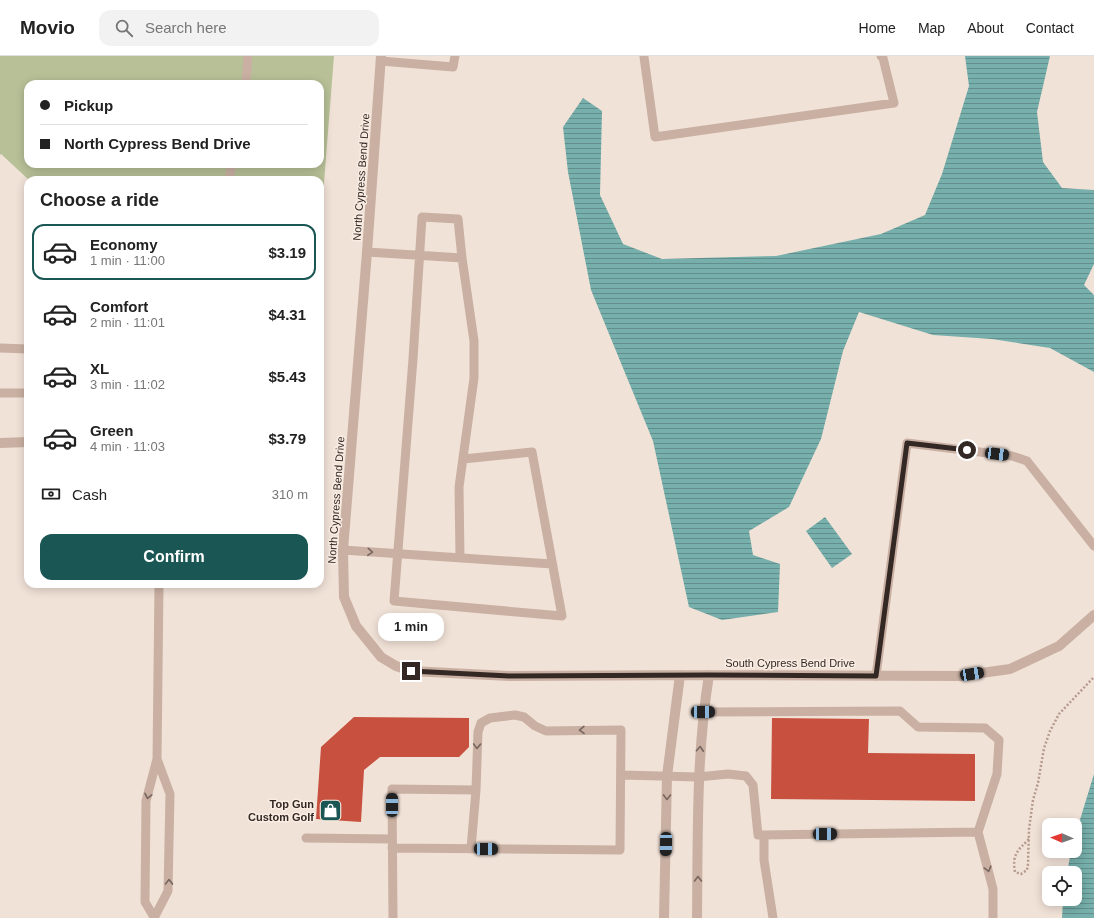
<!DOCTYPE html>
<html lang="en">
<head>
<meta charset="utf-8">
<style>
	body { margin:0; font-family:Helvetica,sans-serif; background:#f2f2f2; color:#222; height:100vh; display:flex; flex-direction:column; font-size:15px; white-space:nowrap }
	* { box-sizing:border-box; margin:0 }
	p { font-size:13px; color:#767676 }
	.icon { flex:none; width:22px; height:22px; fill:none; stroke:currentColor; stroke-width:2; stroke-linecap:round; stroke-linejoin:round }
	.map { position:relative; flex:1; overflow:hidden }
	.side { position:absolute; left:24px; top:120px; width:300px; height:412px; display:flex; flex-direction:column; background:#fff; border-radius:12px; box-shadow:0 2px 10px #0003 }
	.side>* { flex:none }
	.banner { position:absolute; left:24px; top:24px; width:300px; height:88px; border-radius:12px; box-shadow:0 2px 10px #0003; display:grid; align-content:center; height:88px; padding:0 16px; background:#fff }
	.needle { width:26px; rotate:272deg }
	.controls { position:absolute; left:1042px; top:762px; display:grid; gap:8px }
	.controls a { display:grid; place-items:center; width:40px; height:40px; border-radius:8px; background:#fff; box-shadow:0 2px 10px #0003; font-size:20px }
	.end { position:absolute; width:18px; height:18px; margin:-9px; border:5px solid #342825; background:#fff; box-shadow:0 0 0 2px #fff }
	.from { border-radius:50% }
	.bubble { position:absolute; height:28px; border-radius:12px; background:#fff; box-shadow:0 2px 10px #0003; font-size:13px; font-weight:700; line-height:28px; text-align:center }
	.car { position:absolute; width:12px; height:24px; margin:-12px -6px; border-radius:5px; box-shadow:0 0 3px 1px #0007; background:linear-gradient(#222 24%,#8ab4d8 0 40%,#222 0 76%,#8ab4d8 0 86%,#222 0) }
	.banner b { display:flex; align-items:center; gap:14px; height:38px; font-size:15px }
	.banner b+b { border-top:1px solid #e0e0e0 }
	.banner i { width:10px; height:10px; background:#222 }
	ul { padding:0; list-style:none }
	li { display:flex; align-items:center; gap:12px; height:56px; margin:0 8px 6px; padding:0 8px; border:2px solid transparent; border-radius:12px }
	li div { flex:1 }
	li b { display:block; font-size:15px }
	li em { font-style:normal; font-weight:700 }
	li.current { border-color:#1a5653 }
	li>.icon { width:36px; height:36px; stroke-width:1.5 }
	h2 { padding:0 16px; font-size:18px; line-height:48px }
	.pay { display:flex; align-items:center; gap:10px; height:44px; padding:0 16px; font-size:15px }
	.pay p { margin-inline-start:auto }
	.primary-button { display:flex; gap:8px; margin-top:auto; padding:8px 16px }
	.primary-button a { flex:1; height:46px; border-radius:12px; background:#1a5653; color:#fff; font-size:16px; font-weight:700; line-height:46px; text-align:center }
	header { display:flex; align-items:center; gap:24px; box-sizing:border-box; height:56px; padding:0 20px; background:#fff; border-bottom:1px solid #e0e0e0 }
	header strong { font-size:19px }
	nav { display:flex; gap:22px; margin-inline-start:auto; font-size:14px }
	.search { width:280px; height:36px; background:#f2f2f2; display:flex; align-items:center; gap:10px; box-sizing:border-box; padding:0 14px; border-radius:12px; color:#767676; font-size:15px }
	.map>svg:first-child { display:block }
</style>
</head>
<body>
<header>
<strong>Movio</strong>
<div class="search"><svg class="icon" aria-label="search" viewBox="0 0 24 24"><circle cx="10" cy="10" r="6"/><path d="M15 15l6 6"/></svg>Search here</div>
<nav><a>Home</a><a>Map</a><a>About</a><a>Contact</a></nav>
</header>
<div class="map">
<svg width="1094" height="862" viewBox="0 0 1094 862">
	<defs>
		<pattern id="water-rules" width="6" height="5" patternUnits="userSpaceOnUse"><rect width="6" height="5" fill="#76afab"/><path d="M0 2.5h6" fill="none" stroke="#628e8b"/></pattern>
	</defs>
	<rect width="100%" height="100%" fill="#f1e2d7"/>
	<path fill="#b7c097" fill-rule="evenodd" d="M0 0H334L320 177V124H29L1 98 0 99ZM28 28H320V108H28Z"/>
	<path fill="url(#water-rules)" d="M965 0H1050L1037 56 1043 106 1062 132 1094 134V208L1084 229 1094 239V316L1050 292 992 283 933 279 859 256 843 295 821 383 789 451 749 475 753 499 780 508 778 556 722 564 689 551 653 385 591 234 568 116 563 71 583 42 602 55 600 139 623 188 662 203 776 200 881 178 925 159 942 118 969 30Z
		M825 461 852 498 832 512 806 475Z
		M1094 718V862H1062L1063 843H1075V817H1067L1071 795H1075V780Z"/>
	<path fill="#c8503e" d="M354 661 469 662V691L459 701H380L364 714 361 766 316 763 321 691Z
		M772 662 869 663 868 697 975 698V745L771 743Z"/>
	<g fill="none" stroke-linecap="round" stroke-linejoin="round">
		<path stroke="#b59a8d" stroke-width="2.5" stroke-dasharray="2 2" stroke-linecap="butt" d="M1029 783C1017 795 1012 799 1015 816L1021 818 1027 814 1028 808 1029 773 1033 744 1038 727 1044 692 1050 675 1059 658 1094 621"/>
		<path stroke="#c9b0a3" stroke-width="9" d="M644 1 655 81 894 47 883 2 881 0
			M381 5 453 11 455 0
			M246 28 248 0
			M229 124 232 108
			M367 196 462 202 474 285V322L459 431 460 501
			M462 202 458 163 422 161 413 303 394 545 562 560 532 396 463 403
			M0 292 28 293
			M0 337H28
			M343 494 552 508
			M876 620 907 387 1012 400 1027 405 1094 490
			M703 656 900 655 918 671 985 672 999 684 997 718 978 776 993 833V862
			M621 719 698 721 728 718 746 720 753 729 758 779 978 776
			M764 779V804L773 862
			M306 782 392 783
			M392 792 620 794 621 674 546 675 535 670 524 661 515 659 490 662 481 667 478 676 476 734 471 793
			M154 861 145 846 146 745 157 703 159 528
			M154 862 168 835 170 738 157 703
			M393 862 392 733 476 734"/>
		<path stroke="#c9b0a3" stroke-width="10" d="M381 0 367 196 343 494 344 541 356 570 381 601 396 610 411 615 509 620 709 619 960 620 1010 613 1059 590 1094 559
			M0 387 28 386
			M664 862 667 720 680 619
			M697 862C698 781 696 699 709 619"/>
	</g>
	<defs><path id="oneway-chevron" d="M-2-3.5L2.5 0L-2 3.5" fill="none" stroke-width="1.6" stroke-linecap="round" stroke-linejoin="round"/></defs>
	<g stroke="#77655e">
		<use href="#oneway-chevron" transform="translate(370 496) rotate(4)"/>
		<use href="#oneway-chevron" transform="translate(582 674) rotate(179)"/>
		<use href="#oneway-chevron" transform="translate(477 690) rotate(92)"/>
		<use href="#oneway-chevron" transform="translate(700 693) rotate(-86)"/>
		<use href="#oneway-chevron" transform="translate(148 740) rotate(102)"/>
		<use href="#oneway-chevron" transform="translate(667 741) rotate(91)"/>
		<use href="#oneway-chevron" transform="translate(988 813) rotate(75)"/>
		<use href="#oneway-chevron" transform="translate(698 823) rotate(-90)"/>
		<use href="#oneway-chevron" transform="translate(169 826) rotate(-89)"/>
	</g>
	<g fill="none" stroke-linecap="round" stroke-linejoin="round">
		<path stroke="#342825" stroke-width="5" d="M411 615 509 620 709 619 876 620 907 387 967 394"/>
	</g>
	<defs>
		<symbol id="shop-square" viewBox="-11 -11 22 22"><rect x="-9" y="-9" width="18" height="18" rx="4" fill="#1a5653" stroke="#f9ede3"/><path d="M-5-2.5h2.3a2.7 3.5 0 0 1 5.4 0H5L5.5 6h-11ZM-1.5-2.5h3a1.5 2.3 0 0 0-3 0Z" fill="#fff"/></symbol>
	</defs>
	<g fill-rule="evenodd">
		<use href="#shop-square" x="318" y="742" width="25" height="25"/>
	</g>
	<g text-anchor="middle" dominant-baseline="central" stroke-width="3" stroke-linejoin="round" paint-order="stroke">
		<g font-size="11" fill="#342825" stroke="#f9ede3">
			<text transform="translate(361 121) rotate(-86)">North Cypress Bend Drive</text>
			<text transform="translate(336 444) rotate(-86)">North Cypress Bend Drive</text>
			<text x="790" y="607">South Cypress Bend Drive</text>
		</g>
		<g font-size="11" font-weight="bold" fill="#342825" stroke="#f9ede3" text-anchor="end">
			<text x="314" y="748">Top Gun<tspan x="314" dy="13">Custom Golf</tspan></text>
		</g>
	</g>
</svg>
<div class="controls">
<a><svg class="needle" viewBox="-14 -14 28 28"><path d="M0-13l5 13h-10z" fill="#e53935"/><path d="M0 13l5-13h-10z" fill="#767676"/></svg></a>
<a><svg class="icon" aria-label="locate" viewBox="0 0 24 24"><circle cx="12" cy="12" r="6"/><path d="M12 2v4M12 18v4M2 12h4M18 12h4"/></svg></a>
</div>
<i class="end from" style="left:967px;top:394px"></i>
<i class="end" style="left:411px;top:615px"></i>
<div class="bubble" style="left:378px;top:557px;width:66px">1 min</div>
<i class="car" style="left:997px;top:398px;rotate:97deg"></i>
<i class="car" style="left:972px;top:618px;rotate:81deg"></i>
<i class="car" style="left:703px;top:656px;rotate:90deg"></i>
<i class="car" style="left:392px;top:749px;rotate:0deg"></i>
<i class="car" style="left:825px;top:778px;rotate:89deg"></i>
<i class="car" style="left:666px;top:788px;rotate:181deg"></i>
<i class="car" style="left:486px;top:793px;rotate:91deg"></i>
<div class="banner">
<b><i class="from"></i>Pickup</b>
<b><i></i>North Cypress Bend Drive</b>
</div>
<section class="side">
<h2>Choose a ride</h2>
<ul>
<li class="current"><svg class="icon" aria-label="car" viewBox="0 0 24 24"><path d="M5 17H2v-5l4-1 3-4h7l3 4 3 1v5h-3M9 17h6M6 11h13"/><circle cx="7" cy="17" r="2"/><circle cx="17" cy="17" r="2"/></svg><div><b>Economy</b><p>1 min · 11:00</p></div><em>$3.19</em></li>
<li><svg class="icon" aria-label="car" viewBox="0 0 24 24"><path d="M5 17H2v-5l4-1 3-4h7l3 4 3 1v5h-3M9 17h6M6 11h13"/><circle cx="7" cy="17" r="2"/><circle cx="17" cy="17" r="2"/></svg><div><b>Comfort</b><p>2 min · 11:01</p></div><em>$4.31</em></li>
<li><svg class="icon" aria-label="car" viewBox="0 0 24 24"><path d="M5 17H2v-5l4-1 3-4h7l3 4 3 1v5h-3M9 17h6M6 11h13"/><circle cx="7" cy="17" r="2"/><circle cx="17" cy="17" r="2"/></svg><div><b>XL</b><p>3 min · 11:02</p></div><em>$5.43</em></li>
<li><svg class="icon" aria-label="car" viewBox="0 0 24 24"><path d="M5 17H2v-5l4-1 3-4h7l3 4 3 1v5h-3M9 17h6M6 11h13"/><circle cx="7" cy="17" r="2"/><circle cx="17" cy="17" r="2"/></svg><div><b>Green</b><p>4 min · 11:03</p></div><em>$3.79</em></li>
</ul>
<div class="pay"><svg class="icon" aria-label="cash" viewBox="0 0 24 24"><path d="M3 7h18v10H3z"/><circle cx="12" cy="12" r="2"/></svg>Cash<p>310 m</p></div>
<div class="primary-button"><a>Confirm</a></div>
</section>
</div>
</body>
</html>
